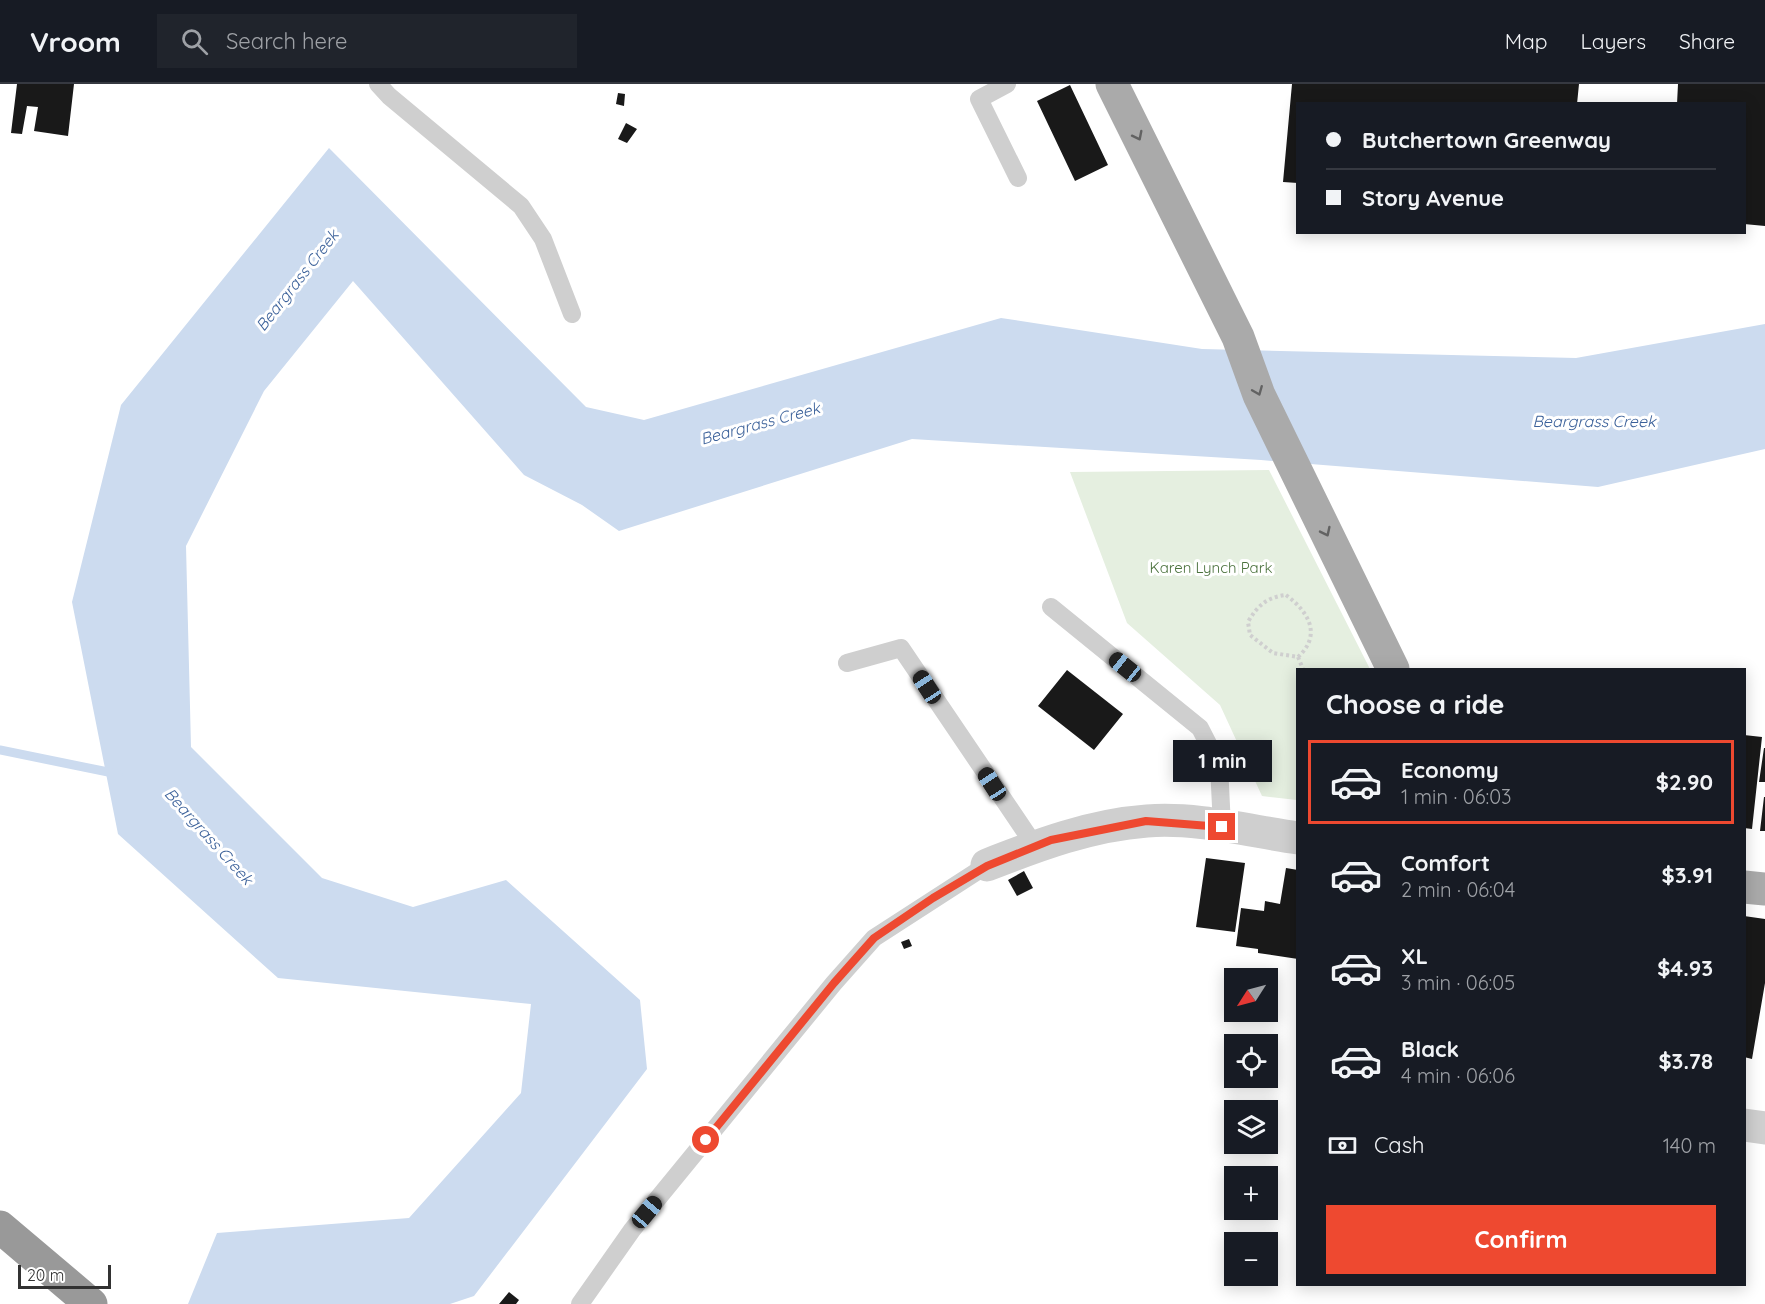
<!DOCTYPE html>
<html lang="en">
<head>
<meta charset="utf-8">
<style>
	body { margin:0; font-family:Quicksand,sans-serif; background:#20242c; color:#f1f3f6; height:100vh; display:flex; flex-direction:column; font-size:22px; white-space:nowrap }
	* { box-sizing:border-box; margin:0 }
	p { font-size:20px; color:#9ea1a6 }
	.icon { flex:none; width:33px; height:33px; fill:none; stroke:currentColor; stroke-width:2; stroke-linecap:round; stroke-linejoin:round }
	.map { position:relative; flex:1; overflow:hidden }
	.panel { position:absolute; left:1296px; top:584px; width:450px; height:618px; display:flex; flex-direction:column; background:#171b24; border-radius:0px; box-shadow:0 3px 15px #0003 }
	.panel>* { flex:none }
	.hud { position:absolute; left:1296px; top:18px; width:450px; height:132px; border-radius:0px; box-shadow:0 3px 15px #0003; display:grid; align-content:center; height:132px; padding:0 30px; background:#171b24 }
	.needle { width:39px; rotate:234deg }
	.tools { position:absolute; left:1224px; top:884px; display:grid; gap:12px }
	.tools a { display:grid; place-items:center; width:54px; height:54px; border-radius:0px; background:#171b24; box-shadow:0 3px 15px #0003; font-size:30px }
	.scale { position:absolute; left:18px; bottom:15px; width:93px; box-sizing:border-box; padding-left:6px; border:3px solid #323232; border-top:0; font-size:16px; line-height:21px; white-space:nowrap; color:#323232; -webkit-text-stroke:4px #fff; paint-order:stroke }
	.end { position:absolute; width:27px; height:27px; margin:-14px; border:8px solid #ee4930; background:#fff; box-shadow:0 0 0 3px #fff }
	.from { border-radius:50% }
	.bubble { position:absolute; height:42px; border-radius:0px; background:#171b24; box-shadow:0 3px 15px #0003; font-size:20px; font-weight:700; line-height:42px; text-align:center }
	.car { position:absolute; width:18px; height:36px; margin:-18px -9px; border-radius:8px; box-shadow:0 0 4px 2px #0007; background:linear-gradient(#222 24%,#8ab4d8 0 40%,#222 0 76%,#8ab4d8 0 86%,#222 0) }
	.hud b { display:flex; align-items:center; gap:21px; height:57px; font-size:22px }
	.hud b+b { border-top:2px solid #363941 }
	.hud i { width:15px; height:15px; background:#f1f3f6 }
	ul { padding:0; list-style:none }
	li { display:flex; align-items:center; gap:18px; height:84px; margin:0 12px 9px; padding:0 18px; border:3px solid transparent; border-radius:0px }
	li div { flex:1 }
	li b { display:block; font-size:22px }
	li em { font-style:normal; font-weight:700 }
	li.current { border-color:#ee4930 }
	li>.icon { width:54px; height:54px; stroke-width:1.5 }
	h2 { padding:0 30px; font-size:27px; line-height:72px }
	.pay { display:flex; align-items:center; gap:15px; height:66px; padding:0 30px; font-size:22px }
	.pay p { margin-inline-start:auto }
	.button { display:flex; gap:12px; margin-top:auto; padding:12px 30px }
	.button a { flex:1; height:69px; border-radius:0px; background:#ee4930; color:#fff; font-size:24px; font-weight:700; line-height:69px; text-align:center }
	header { display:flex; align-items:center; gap:36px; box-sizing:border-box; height:84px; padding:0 30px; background:#171b24; border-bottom:2px solid #363941 }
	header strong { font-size:28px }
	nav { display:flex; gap:33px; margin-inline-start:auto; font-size:21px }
	.search { width:420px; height:54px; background:#20242c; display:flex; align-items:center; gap:15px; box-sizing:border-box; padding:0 21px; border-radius:0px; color:#9ea1a6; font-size:22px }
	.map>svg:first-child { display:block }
</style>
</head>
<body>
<header>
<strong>Vroom</strong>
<div class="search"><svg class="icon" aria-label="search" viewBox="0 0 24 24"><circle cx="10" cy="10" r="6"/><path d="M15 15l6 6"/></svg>Search here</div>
<nav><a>Map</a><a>Layers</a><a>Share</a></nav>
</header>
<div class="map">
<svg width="1765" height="1220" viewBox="0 0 1765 1220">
	<rect width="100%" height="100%" fill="#fff"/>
	<path fill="#e5efe0" d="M1269 386 1370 585H1298L1297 716 1262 712 1220 621 1127 539 1070 388Z"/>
	<path fill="#ccdbef" d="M329 64 586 323 644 336 1001 234 1202 265 1576 274 1765 240V365L1598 403 1261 376 912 355 619 447 582 421 524 391 353 197 264 307 186 462 191 663 322 794 413 823 506 796 640 916 647 985 474 1212 450 1220H188L217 1149 409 1134 521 1009 531 920 278 894 118 750 72 518 121 321Z"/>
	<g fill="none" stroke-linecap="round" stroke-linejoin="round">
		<path stroke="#ccdbef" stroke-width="9" d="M0 666 118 690"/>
	</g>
	<path fill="#191919" d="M17 0H74L68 52 34 47 38 23 27 22 22 50 11 49Z
		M1292 0H1579L1577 20H1298V99L1283 98Z
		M1678 0H1765V142L1744 140V20H1677Z
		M1070 1 1108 81 1075 97 1037 17Z
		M618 9 625 10 624 22 616 20Z
		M626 39 637 45 627 59 618 55Z
		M1067 586 1123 630 1094 666 1038 622Z
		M1744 651 1762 653 1752 745 1744 744Z
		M1764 664H1765V698H1759Z
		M1764 713H1765V747H1760Z
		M1206 774 1245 779 1235 848 1196 843Z
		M1286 784 1298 786V875L1258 869V865L1236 862 1241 824 1264 827 1265 817 1280 820Z
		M1024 787 1033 804 1017 812 1008 796Z
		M1744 832 1765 835V899L1752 975 1744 973Z
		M909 855 912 862 904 865 901 858Z
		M509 1208 519 1216 516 1220H499Z"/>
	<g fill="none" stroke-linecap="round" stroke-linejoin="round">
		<path stroke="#cfcfcf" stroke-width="4" stroke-dasharray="3 3" stroke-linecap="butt" d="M1286 511C1309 528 1322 551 1298 573L1273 569 1250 551 1248 538C1257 522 1267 513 1286 511Z
			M1298 573 1303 585"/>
		<path stroke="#cfcfcf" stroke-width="18" d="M378 0 389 12 521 122 543 155 572 230
			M1007 0 979 15 1018 94
			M1051 523 1200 644 1219 681 1222 743
			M847 579 901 564 1035 762
			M580 1220 632 1146 834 899 874 854 987 781"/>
		<path stroke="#cfcfcf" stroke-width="33" d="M987 781C1038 761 1091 741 1147 737 1196 733 1249 747 1298 754
			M1744 1041 1765 1044"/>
		<path stroke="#aaa" stroke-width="33" d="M1112 0 1238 253 1259 311 1393 585
			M1744 803 1765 805"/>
		<path stroke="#999" stroke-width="33" d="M0 1143 91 1220"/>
	</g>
	<defs><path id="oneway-chevron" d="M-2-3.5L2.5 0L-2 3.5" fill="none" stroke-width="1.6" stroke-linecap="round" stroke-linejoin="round" transform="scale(1.5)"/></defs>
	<g stroke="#626262">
		<use href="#oneway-chevron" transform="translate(1138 52) rotate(63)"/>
		<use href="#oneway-chevron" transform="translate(1258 307) rotate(68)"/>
		<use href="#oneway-chevron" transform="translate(1326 448) rotate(64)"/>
	</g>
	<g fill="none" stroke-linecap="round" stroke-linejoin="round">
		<path stroke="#ee4930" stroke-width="8" d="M706 1056 834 899 874 854 933 814 987 782 1051 756 1146 737 1222 743"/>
	</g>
	<g text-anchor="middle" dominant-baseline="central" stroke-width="6" stroke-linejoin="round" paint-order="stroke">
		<g font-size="15" fill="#4a713c" stroke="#fff">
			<text x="1211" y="483">Karen Lynch Park</text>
		</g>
		<g font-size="16" font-style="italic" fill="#3b619a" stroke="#fff">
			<text transform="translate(297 196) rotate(-52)">Beargrass Creek</text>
			<text x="1594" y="337">Beargrass Creek</text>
			<text transform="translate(760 339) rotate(-15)">Beargrass Creek</text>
			<text transform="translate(209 752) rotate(48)">Beargrass Creek</text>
		</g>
	</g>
</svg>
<div class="tools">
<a><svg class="needle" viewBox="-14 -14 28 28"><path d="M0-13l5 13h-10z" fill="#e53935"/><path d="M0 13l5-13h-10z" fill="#9ea1a6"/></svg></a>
<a><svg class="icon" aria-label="locate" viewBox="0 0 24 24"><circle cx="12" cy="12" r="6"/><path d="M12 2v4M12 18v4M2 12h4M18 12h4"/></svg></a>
<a><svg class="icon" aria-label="layers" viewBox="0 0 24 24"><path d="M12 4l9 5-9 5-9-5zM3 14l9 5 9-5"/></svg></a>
<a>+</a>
<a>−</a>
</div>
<div class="scale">20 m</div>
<i class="end from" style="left:706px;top:1056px"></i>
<i class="end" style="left:1222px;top:743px"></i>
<div class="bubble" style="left:1173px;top:656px;width:99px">1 min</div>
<i class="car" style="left:1125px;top:583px;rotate:309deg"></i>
<i class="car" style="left:927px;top:603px;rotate:327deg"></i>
<i class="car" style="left:992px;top:700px;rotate:327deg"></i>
<i class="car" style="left:647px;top:1128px;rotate:40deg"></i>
<div class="hud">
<b><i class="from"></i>Butchertown Greenway</b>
<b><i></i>Story Avenue</b>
</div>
<section class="panel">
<h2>Choose a ride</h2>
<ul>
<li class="current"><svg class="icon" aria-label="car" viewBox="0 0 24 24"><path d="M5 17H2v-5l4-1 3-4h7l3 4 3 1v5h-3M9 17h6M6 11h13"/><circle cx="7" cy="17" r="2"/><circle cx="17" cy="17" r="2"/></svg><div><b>Economy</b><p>1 min · 06:03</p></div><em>$2.90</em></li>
<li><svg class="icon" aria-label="car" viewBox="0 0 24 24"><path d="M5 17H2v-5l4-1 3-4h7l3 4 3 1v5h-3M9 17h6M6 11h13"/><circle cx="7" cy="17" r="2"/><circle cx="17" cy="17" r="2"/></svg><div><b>Comfort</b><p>2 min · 06:04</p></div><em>$3.91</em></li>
<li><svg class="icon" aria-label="car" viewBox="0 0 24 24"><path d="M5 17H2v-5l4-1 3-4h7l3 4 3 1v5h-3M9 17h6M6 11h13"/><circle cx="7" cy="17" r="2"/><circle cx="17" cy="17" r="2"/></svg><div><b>XL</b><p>3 min · 06:05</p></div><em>$4.93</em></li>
<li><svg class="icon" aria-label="car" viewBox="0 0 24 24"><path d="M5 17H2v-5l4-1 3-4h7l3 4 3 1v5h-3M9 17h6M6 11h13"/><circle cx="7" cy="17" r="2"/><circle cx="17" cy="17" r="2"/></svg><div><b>Black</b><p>4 min · 06:06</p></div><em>$3.78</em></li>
</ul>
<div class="pay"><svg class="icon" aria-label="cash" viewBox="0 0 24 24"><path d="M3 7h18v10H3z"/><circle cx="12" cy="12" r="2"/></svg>Cash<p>140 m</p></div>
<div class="button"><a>Confirm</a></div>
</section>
</div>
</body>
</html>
